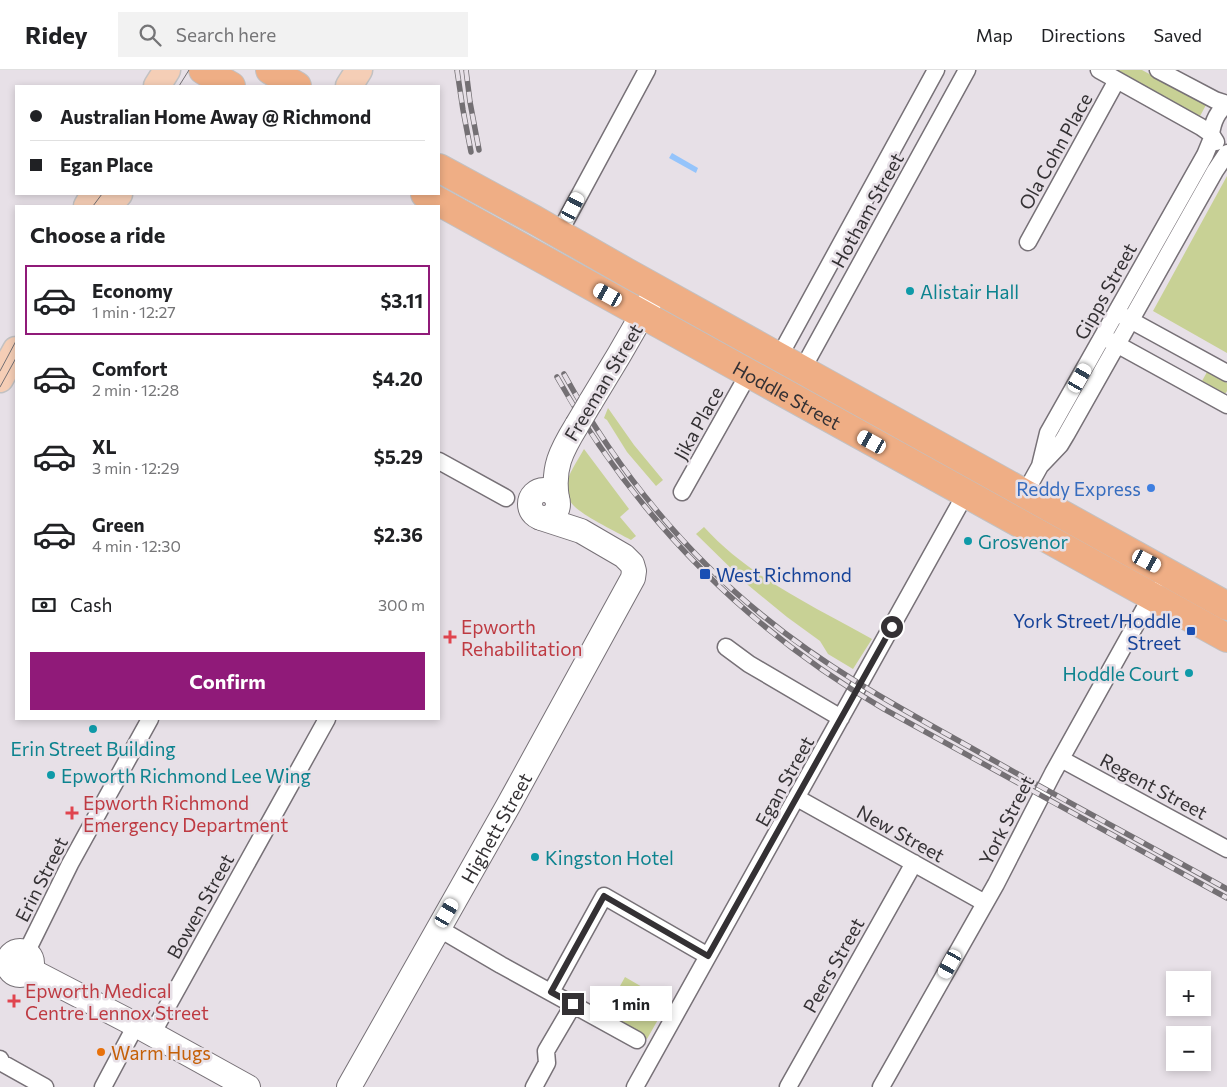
<!DOCTYPE html>
<html lang="en">
<head>
<meta charset="utf-8">
<style>
	body { margin:0; font-family:Commissioner,sans-serif; background:#f2f2f2; color:#202124; height:100vh; display:flex; flex-direction:column; font-size:19px; white-space:nowrap }
	* { box-sizing:border-box; margin:0 }
	p { font-size:16px; color:#757577 }
	.icon { flex:none; width:28px; height:28px; fill:none; stroke:currentColor; stroke-width:2; stroke-linecap:round; stroke-linejoin:round }
	.map { position:relative; flex:1; overflow:hidden }
	.drawer { position:absolute; left:15px; top:135px; width:425px; height:515px; display:flex; flex-direction:column; background:#fff; border-radius:0px; box-shadow:0 2px 8px #0003 }
	.drawer>* { flex:none }
	.banner { position:absolute; left:15px; top:15px; width:425px; height:110px; border-radius:0px; box-shadow:0 2px 8px #0003; display:grid; align-content:center; height:110px; padding:0 15px; background:#fff }
	.fabs { position:absolute; left:1166px; top:901px; display:grid; gap:10px }
	.fabs a { display:grid; place-items:center; width:45px; height:45px; border-radius:0px; background:#fff; box-shadow:0 2px 8px #0003; font-size:25px }
	.end { position:absolute; width:22px; height:22px; margin:-11px; border:6px solid #343134; background:#fff; box-shadow:0 0 0 2px #fff }
	.from { border-radius:50% }
	.bubble { position:absolute; height:35px; border-radius:0px; background:#fff; box-shadow:0 2px 8px #0003; font-size:16px; font-weight:700; line-height:35px; text-align:center }
	.car { position:absolute; width:15px; height:30px; margin:-15px -8px; border-radius:6px; box-shadow:0 0 4px 1px #0007; background:linear-gradient(#fff 24%,#345 0 40%,#fff 0 76%,#345 0 86%,#fff 0) }
	.banner b { display:flex; align-items:center; gap:18px; height:48px; font-size:19px }
	.banner b+b { border-top:1px solid #e0e0e0 }
	.banner i { width:12px; height:12px; background:#202124 }
	ul { padding:0; list-style:none }
	li { display:flex; align-items:center; gap:15px; height:70px; margin:0 10px 8px; padding:0 5px; border:2px solid transparent; border-radius:0px }
	li div { flex:1 }
	li b { display:block; font-size:19px }
	li em { font-style:normal; font-weight:700 }
	li.active { border-color:#901a79 }
	li>.icon { width:45px; height:45px; stroke-width:1.5 }
	h2 { padding:0 15px; font-size:22px; line-height:60px }
	.pay { display:flex; align-items:center; gap:12px; height:55px; padding:0 15px; font-size:19px }
	.pay p { margin-inline-start:auto }
	.primary-button { display:flex; gap:10px; margin-top:auto; padding:10px 15px }
	.primary-button a { flex:1; height:58px; border-radius:0px; background:#901a79; color:#fff; font-size:20px; font-weight:700; line-height:58px; text-align:center }
	header { display:flex; align-items:center; gap:30px; box-sizing:border-box; height:70px; padding:0 25px; background:#fff; border-bottom:1px solid #e0e0e0 }
	header strong { font-size:24px }
	nav { display:flex; gap:28px; margin-inline-start:auto; font-size:18px }
	.search { width:350px; height:45px; background:#f2f2f2; display:flex; align-items:center; gap:12px; box-sizing:border-box; padding:0 18px; border-radius:0px; color:#757577; font-size:19px }
	.map>svg:first-child { display:block }
</style>
</head>
<body>
<header>
<strong>Ridey</strong>
<div class="search"><svg class="icon" aria-label="search" viewBox="0 0 24 24"><circle cx="10" cy="10" r="6"/><path d="M15 15l6 6"/></svg>Search here</div>
<nav><a>Map</a><a>Directions</a><a>Saved</a></nav>
</header>
<div class="map">
<svg width="1227" height="1017" viewBox="0 0 1227 1017">
	<rect width="100%" height="100%" fill="#e7e0e7"/>
	<path fill="#c8d195" d="M1112 0H1142L1206 35 1199 48Z
		M1227 106V283L1153 241Z
		M1207 302 1227 313V321L1225 324 1202 311Z
		M608 338 634 375 663 410 656 416 627 382 607 350 604 348Z
		M584 379 629 439 620 447 636 466 631 470C615 461 585 447 574 436 569 431 566 425 566 418 567 405 578 390 584 379Z
		M704 457C749 507 815 537 872 569L853 599 828 584 820 571 787 547 748 515 696 464Z
		M625 907 668 932 647 969 604 945Z"/>
	<path fill="#95c4fb" d="M672 83 698 98 696 103 669 88Z"/>
	<g fill="none" stroke-linecap="round" stroke-linejoin="round">
		<defs>
			<path id="street" d="M1099 0 1201 57 1211 64
				M1158 0 1215 30 1227 34
				M1216 72 1211 64C1213 51 1217 42 1227 34
				M559 163 647 0
				M1028 172 1117 10
				M1121 245 1227 303
				M1109 270 1227 335
				M779 287 936 0
				M802 300 967 0
				M439 391 506 428
				M1040 396 1048 363 1205 85 1212 68
				M682 422 749 303
				M1025 423 1040 396 1060 375 1066 365 1215 101 1227 83
				M726 577 749 594 841 648
				M1061 689 1227 779
				M797 728 985 833
				M438 858 501 895 637 970
				M26 883 70 794 150 649
				M551 922 604 826 708 886
				M152 964 327 649
				M0 989 2 993 45 1017
				M103 1017 136 955
				M534 1017 547 993 546 981 573 935
				M635 1017 966 423
				M788 1017 914 793
				M881 1017 996 814 1053 703 1155 520"/>
			<g id="secondary">
				<path d="M590 333 619 285 657 219"/>
				<circle cx="544" cy="434" r="14"/>
				<path d="M557 429C552 398 561 381 577 355"/>
				<circle cx="20" cy="893" r="12"/>
				<path d="M30 900 136 955 248 1017"/>
				<path id="s1" d="M349 1017 508 736 633 508 634 501 632 494 624 486 581 461 541 448"/>
			</g>
			<path id="primary" d="M157 16 167 0
				M349 16 359 0
				M87 136 94 124
				M108 136 119 124
				M0 309 16 280"/>
			<g id="highway">
				<path d="M203 0 231 16"/>
				<path d="M270 0 297 16"/>
				<path d="M439 98 535 150 626 202 1227 536"/>
				<path id="s2" d="M425 124 1227 568"/>
			</g>
		</defs>
		<use href="#street" stroke="#777177" stroke-width="19"/>
		<use href="#secondary" stroke="#777177" stroke-width="26"/>
		<use href="#primary" stroke="#c2c1c2" stroke-width="29"/>
		<use href="#highway" stroke="#c2c1c2" stroke-width="30"/>
		<use href="#street" stroke="#fff" stroke-width="16"/>
		<use href="#secondary" stroke="#fff" stroke-width="24"/>
		<use href="#primary" stroke="#f5ceb6" stroke-width="26"/>
		<use href="#highway" stroke="#efae85" stroke-width="28"/>
		<path stroke="#747074" stroke-width="1" d="M179 16 189 0
			M93 136 102 124
			M0 301 16 271
			M0 317 16 288"/>
		<defs>
			<path id="rail" d="M457 0 463 40 471 82
				M466 0 470 32 479 80
				M564 304C614 395 681 479 762 545 825 597 896 636 968 676 1054 725 1141 771 1227 819
				M557 307C636 448 745 558 884 639L1227 828"/>
		</defs>
		<use href="#rail" stroke="#747074" stroke-width="5.5"/>
		<use href="#rail" stroke="#e7e0e7" stroke-width="4" stroke-dasharray="11" stroke-linecap="butt"/>
		<defs>
			<path id="secondary-bridge" d="M577 355 590 333"/>
		</defs>
		<use href="#secondary-bridge" stroke="#777177" stroke-width="26" stroke-linecap="butt"/>
		<use href="#secondary-bridge" stroke="#fff" stroke-width="24"/>
	</g>
	<g fill="none" stroke-linecap="round" stroke-linejoin="round">
		<path stroke="#343134" stroke-width="6" d="M573 934 551 922 604 826 708 886 892 557"/>
	</g>
	<g fill="#0f9aa8" stroke="#e7e0e7" stroke-width="2">
		<circle cx="910" cy="221" r="5"/>
		<circle cx="968" cy="471" r="5"/>
		<circle cx="1189" cy="603" r="5"/>
		<circle cx="93" cy="659" r="5"/>
		<circle cx="51" cy="705" r="5"/>
		<circle cx="535" cy="787" r="5"/>
	</g>
	<circle fill="#3f7fe0" stroke="#e7e0e7" stroke-width="2" cx="1151" cy="418" r="5"/>
	<g fill="#1a4fb4" stroke="#e7e0e7" stroke-width="2">
		<rect x="699" y="498" width="12" height="12" rx="2.5"/>
		<rect x="1186" y="556" width="10" height="10" rx="2.5"/>
	</g>
	<g fill="#e0444e" stroke="#e7e0e7" stroke-width="2">
		<path d="M447.5 559.5h5v5h5v5h-5v5h-5v-5h-5v-5h5z"/>
		<path d="M69.5 735.5h5v5h5v5h-5v5h-5v-5h-5v-5h5z"/>
		<path d="M11.5 923.5h5v5h5v5h-5v5h-5v-5h-5v-5h5z"/>
	</g>
	<circle fill="#e8710a" stroke="#e7e0e7" stroke-width="2" cx="101" cy="982" r="5"/>
	<g text-anchor="middle" dominant-baseline="central" stroke-width="5" stroke-linejoin="round" paint-order="stroke">
		<g font-size="19" fill="#343134" stroke="#e7e0e7">
			<text transform="translate(1055 81) rotate(-61)">Ola Cohn Place</text>
			<text transform="translate(867 140) rotate(-61)">Hotham Street</text>
			<text transform="translate(1105 221) rotate(-61)">Gipps Street</text>
			<text transform="translate(603 312) rotate(-59)">Freeman Street</text>
			<text stroke="none"><textPath href="#s2" startOffset="414">Hoddle Street</textPath></text>
			<text transform="translate(698 353) rotate(-61)">Jika Place</text>
			<text transform="translate(784 711) rotate(-61)">Egan Street</text>
			<text transform="translate(1154 716) rotate(28)">Regent Street</text>
			<text transform="translate(1006 750) rotate(-63)">York Street</text>
			<text stroke="none"><textPath href="#s1" startOffset="298">Highett Street</textPath></text>
			<text transform="translate(901 763) rotate(29)">New Street</text>
			<text transform="translate(41 809) rotate(-63)">Erin Street</text>
			<text transform="translate(200 836) rotate(-61)">Bowen Street</text>
			<text transform="translate(833 895) rotate(-61)">Peers Street</text>
		</g>
		<g font-size="19" fill="#0d838f" stroke="#e7e0e7" text-anchor="start">
			<text x="920" y="221">Alistair Hall</text>
			<text x="978" y="471">Grosvenor</text>
			<text x="1179" y="603" text-anchor="end">Hoddle Court</text>
			<text x="93" y="678" text-anchor="middle">Erin Street Building</text>
			<text x="61" y="705">Epworth Richmond Lee Wing</text>
			<text x="545" y="787">Kingston Hotel</text>
		</g>
		<g font-size="19" fill="#366cbe" stroke="#e7e0e7" text-anchor="end">
			<text x="1141" y="418">Reddy Express</text>
		</g>
		<g font-size="19" fill="#164399" stroke="#e7e0e7" text-anchor="start">
			<text x="716" y="504">West Richmond</text>
			<text x="1181" y="550" text-anchor="end">York Street/Hoddle<tspan x="1181" dy="22">Street</tspan></text>
		</g>
		<g font-size="19" fill="#be3a42" stroke="#e7e0e7" text-anchor="start">
			<text x="461" y="556">Epworth<tspan x="461" dy="22">Rehabilitation</tspan></text>
			<text x="83" y="732">Epworth Richmond<tspan x="83" dy="22">Emergency Department</tspan></text>
			<text x="25" y="920">Epworth Medical<tspan x="25" dy="22">Centre Lennox Street</tspan></text>
		</g>
		<g font-size="19" fill="#c56008" stroke="#e7e0e7" text-anchor="start">
			<text x="111" y="982">Warm Hugs</text>
		</g>
	</g>
</svg>
<div class="fabs">
<a>+</a>
<a>−</a>
</div>
<i class="end from" style="left:892px;top:557px"></i>
<i class="end" style="left:573px;top:934px"></i>
<div class="bubble" style="left:590px;top:916px;width:82px">1 min</div>
<i class="car" style="left:573px;top:137px;rotate:28deg"></i>
<i class="car" style="left:608px;top:225px;rotate:299deg"></i>
<i class="car" style="left:1080px;top:308px;rotate:30deg"></i>
<i class="car" style="left:872px;top:372px;rotate:299deg"></i>
<i class="car" style="left:1147px;top:491px;rotate:118deg"></i>
<i class="car" style="left:447px;top:843px;rotate:30deg"></i>
<i class="car" style="left:950px;top:894px;rotate:209deg"></i>
<div class="banner">
<b><i class="from"></i>Australian Home Away @ Richmond</b>
<b><i></i>Egan Place</b>
</div>
<section class="drawer">
<h2>Choose a ride</h2>
<ul>
<li class="active"><svg class="icon" aria-label="car" viewBox="0 0 24 24"><path d="M5 17H2v-5l4-1 3-4h7l3 4 3 1v5h-3M9 17h6M6 11h13"/><circle cx="7" cy="17" r="2"/><circle cx="17" cy="17" r="2"/></svg><div><b>Economy</b><p>1 min · 12:27</p></div><em>$3.11</em></li>
<li><svg class="icon" aria-label="car" viewBox="0 0 24 24"><path d="M5 17H2v-5l4-1 3-4h7l3 4 3 1v5h-3M9 17h6M6 11h13"/><circle cx="7" cy="17" r="2"/><circle cx="17" cy="17" r="2"/></svg><div><b>Comfort</b><p>2 min · 12:28</p></div><em>$4.20</em></li>
<li><svg class="icon" aria-label="car" viewBox="0 0 24 24"><path d="M5 17H2v-5l4-1 3-4h7l3 4 3 1v5h-3M9 17h6M6 11h13"/><circle cx="7" cy="17" r="2"/><circle cx="17" cy="17" r="2"/></svg><div><b>XL</b><p>3 min · 12:29</p></div><em>$5.29</em></li>
<li><svg class="icon" aria-label="car" viewBox="0 0 24 24"><path d="M5 17H2v-5l4-1 3-4h7l3 4 3 1v5h-3M9 17h6M6 11h13"/><circle cx="7" cy="17" r="2"/><circle cx="17" cy="17" r="2"/></svg><div><b>Green</b><p>4 min · 12:30</p></div><em>$2.36</em></li>
</ul>
<div class="pay"><svg class="icon" aria-label="cash" viewBox="0 0 24 24"><path d="M3 7h18v10H3z"/><circle cx="12" cy="12" r="2"/></svg>Cash<p>300 m</p></div>
<div class="primary-button"><a>Confirm</a></div>
</section>
</div>
</body>
</html>
